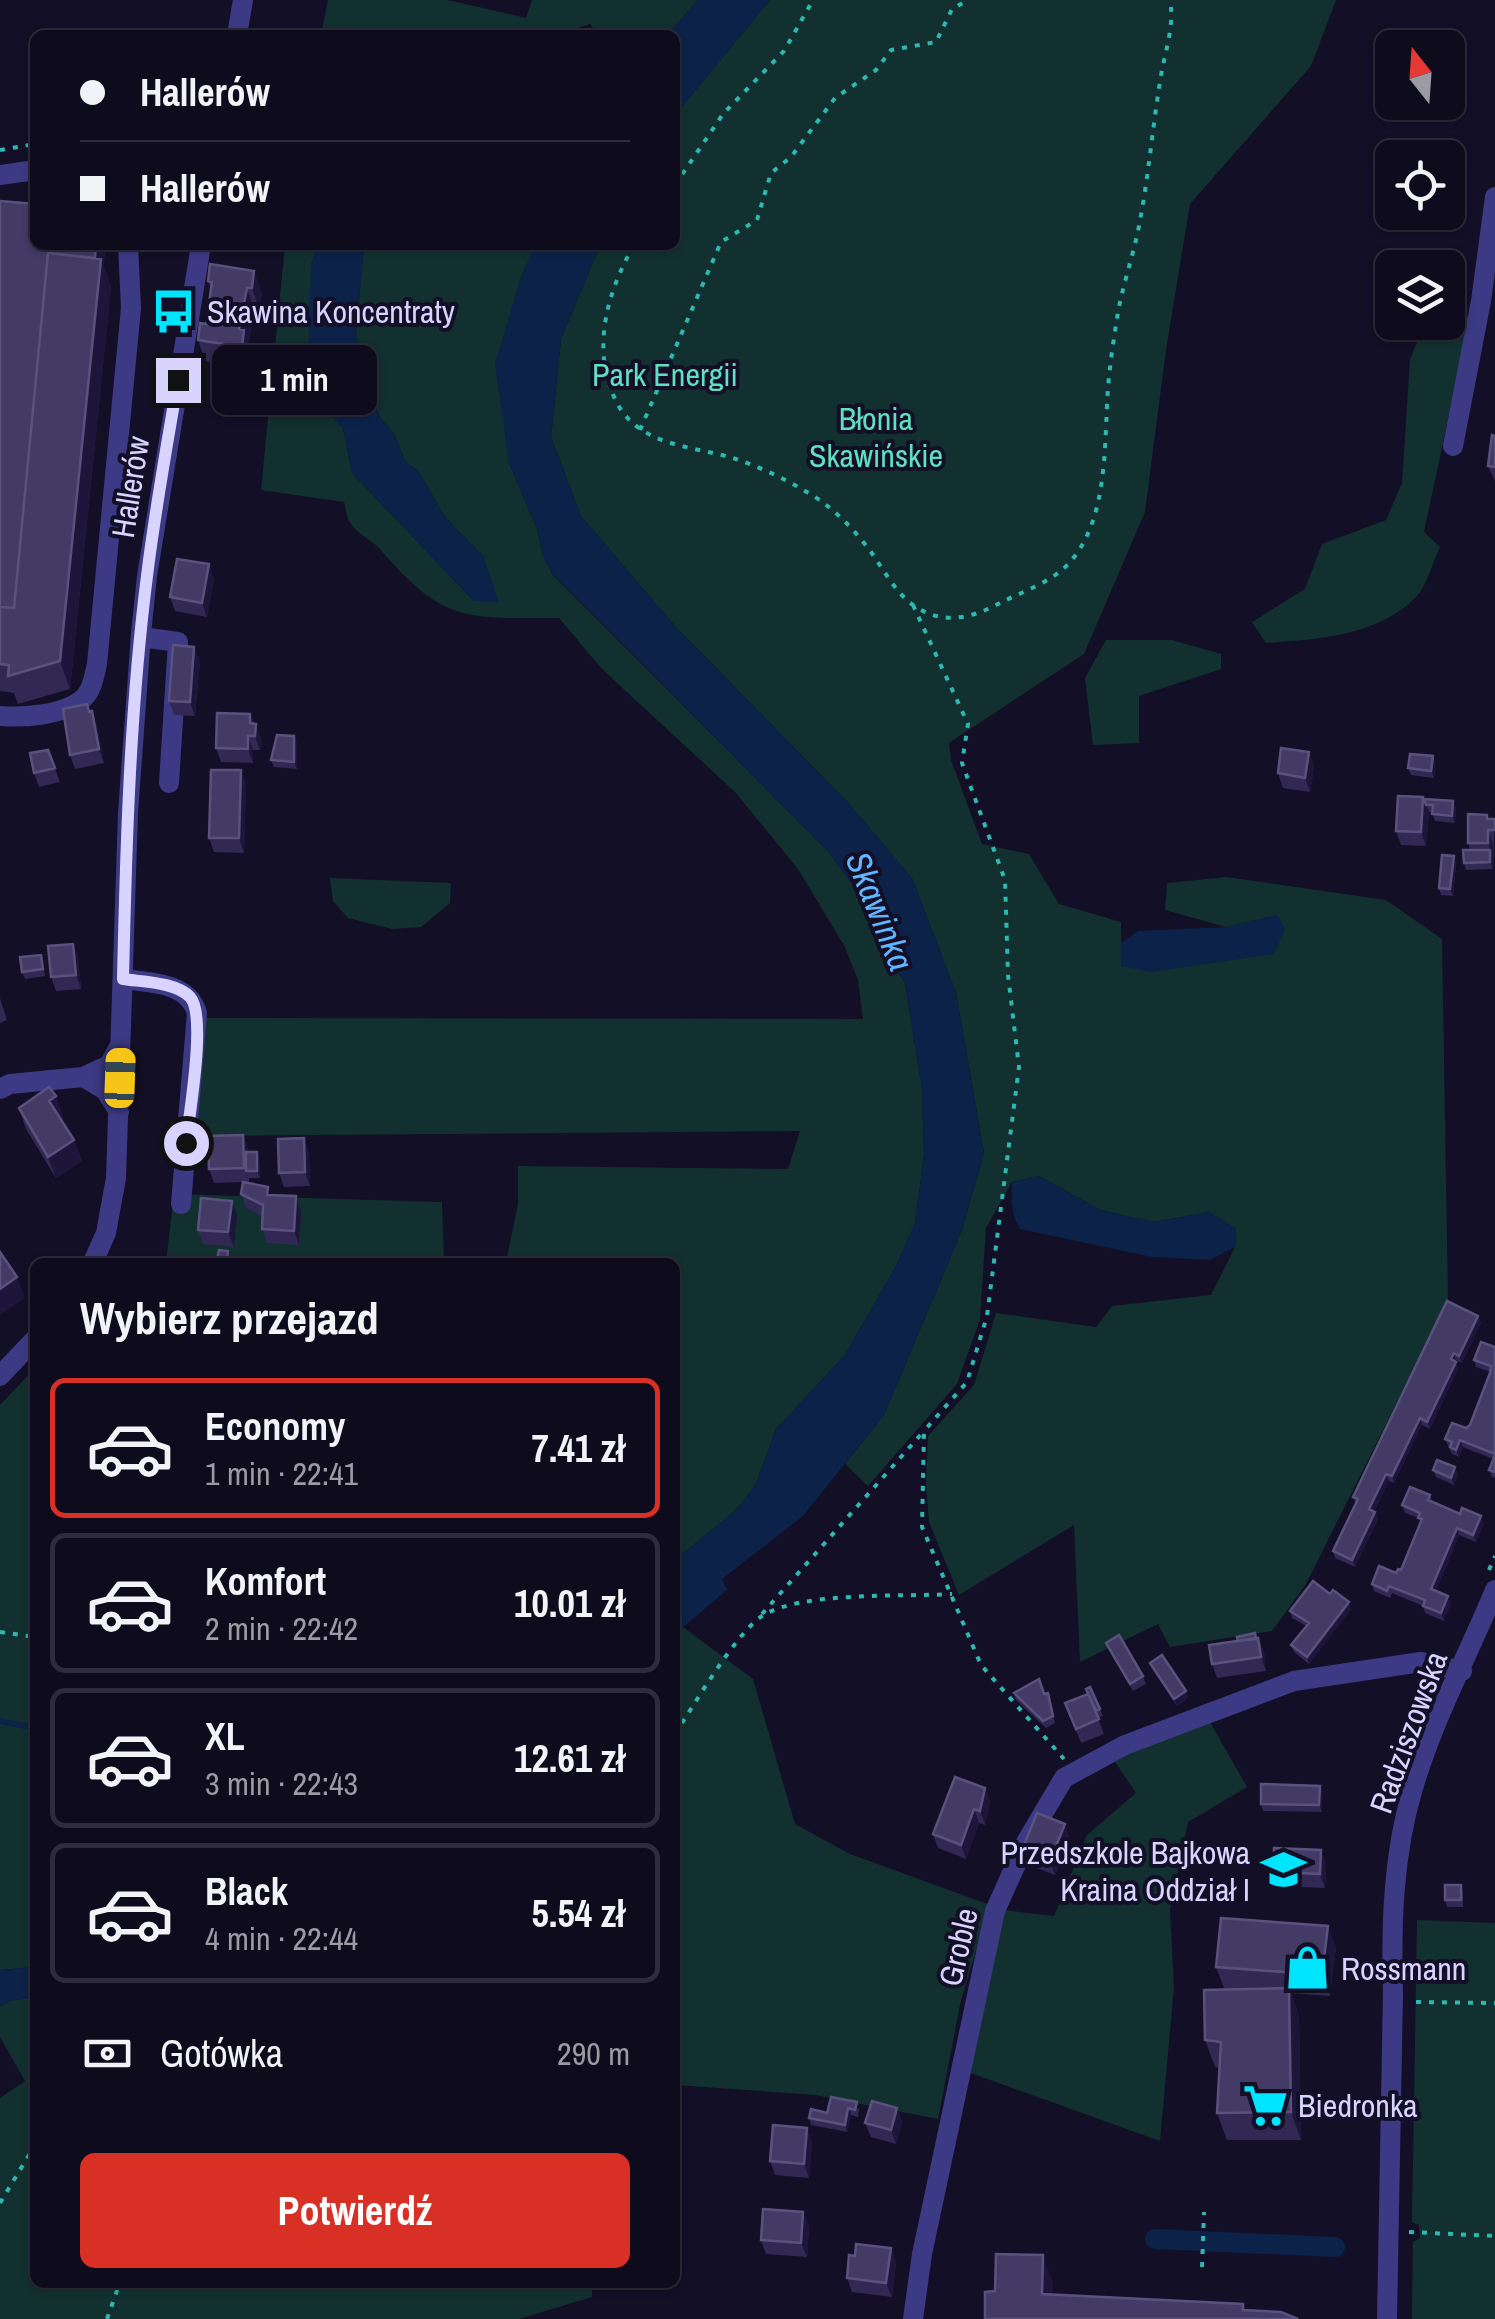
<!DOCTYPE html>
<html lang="pl">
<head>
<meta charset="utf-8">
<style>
	body { margin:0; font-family:"Archivo Narrow",sans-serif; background:#1c1929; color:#f1f3f6; height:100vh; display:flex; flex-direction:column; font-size:38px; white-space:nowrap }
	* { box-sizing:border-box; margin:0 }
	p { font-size:32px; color:#9b9ba3 }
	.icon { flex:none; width:55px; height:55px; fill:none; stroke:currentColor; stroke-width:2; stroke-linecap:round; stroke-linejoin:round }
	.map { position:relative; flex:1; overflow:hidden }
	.side { position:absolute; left:30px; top:1258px; width:650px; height:1030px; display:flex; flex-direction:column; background:#0e0b1c; border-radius:15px; box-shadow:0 2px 8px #0004,0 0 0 2px #2e2b3b }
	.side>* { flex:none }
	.top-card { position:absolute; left:30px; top:30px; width:650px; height:220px; border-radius:15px; box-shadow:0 2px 8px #0004,0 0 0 2px #2e2b3b; display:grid; align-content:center; height:220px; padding:0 50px; background:#0e0b1c }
	.needle { width:65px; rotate:343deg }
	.fabs { position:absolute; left:1375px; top:30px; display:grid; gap:20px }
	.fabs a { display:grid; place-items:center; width:90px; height:90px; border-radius:15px; background:#0e0b1c; box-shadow:0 2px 8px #0004,0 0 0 2px #2e2b3b; font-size:50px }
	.end { position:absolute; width:45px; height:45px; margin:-22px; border:12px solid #d9d4ff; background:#111; box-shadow:0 0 0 5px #111 }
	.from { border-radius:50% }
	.bubble { position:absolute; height:70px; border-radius:15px; background:#0e0b1c; box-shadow:0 2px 8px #0004,0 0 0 2px #2e2b3b; font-size:32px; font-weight:700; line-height:70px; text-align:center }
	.car { position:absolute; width:30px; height:60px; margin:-30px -15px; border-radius:12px; box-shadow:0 0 8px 2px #0007; background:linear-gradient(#f5c518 24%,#345 0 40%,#f5c518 0 76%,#345 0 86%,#f5c518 0) }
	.top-card b { display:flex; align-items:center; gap:35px; height:95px; font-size:38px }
	.top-card b+b { border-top:2px solid #2e2b3b }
	.top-card i { width:25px; height:25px; background:#f1f3f6 }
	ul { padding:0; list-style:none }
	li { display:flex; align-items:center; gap:30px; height:140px; margin:0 20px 15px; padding:0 30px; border:5px solid #2e2b3b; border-radius:15px }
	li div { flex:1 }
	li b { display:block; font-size:38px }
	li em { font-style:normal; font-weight:700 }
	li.active { border-color:#d93025 }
	li>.icon { width:90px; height:90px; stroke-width:1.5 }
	h2 { padding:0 50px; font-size:45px; line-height:120px }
	.pay { display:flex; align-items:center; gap:25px; height:110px; padding:0 50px; font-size:38px }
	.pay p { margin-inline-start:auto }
	.action { display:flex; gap:20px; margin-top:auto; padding:20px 50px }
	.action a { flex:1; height:115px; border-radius:15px; background:#d93025; color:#fff; font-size:40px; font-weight:700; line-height:115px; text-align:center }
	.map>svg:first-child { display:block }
</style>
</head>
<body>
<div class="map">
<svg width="1495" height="2319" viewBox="0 0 1495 2319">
	<rect width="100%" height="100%" fill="#130f26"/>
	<path fill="#12302f" d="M328 0H448L526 18 532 0H698L667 35H598L590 24 557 35H321Z
		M770 0H1336L1311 66 1190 204 1166 350 1145 512 1084 654 949 743 951 760 982 844 1029 854 1059 904 1121 922 1122 966 1277 915 1226 927 1165 910 1167 883 1227 877 1386 900 1442 939 1448 1300 1306 1584 1272 1631 1170 1647 1158 1624 1080 1662 1074 1525 959 1595 929 1522 926 1484 928 1436 974 1385 996 1313 1096 1327 1112 1306 1211 1295 1235 1247 1236 1229 1209 1212 1154 1222 1100 1210 1039 1176 1012 1182 986 1228 980 1319 957 1384 868 1486 845 1464 884 1415 962 1230 984 1153 956 993 913 880 852 807 674 625 581 516 551 437 561 339 600 245H675V115Z
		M285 245H318L311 265 325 410 343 428 352 473 474 601 483 556 445 517 419 472 405 461 393 432 380 418 365 379 356 334 363 255 368 245H535L519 283 509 463 537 529 543 556 553 575 827 850 871 909 883 947 905 983 922 1088 924 1155 915 1224 896 1266 845 1355 776 1429 755 1486 735 1511 675 1560V1262H506L518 1204V1166L788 1169 800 1131 192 1136 204 1018 863 1019 858 980 845 947 798 869 735 792 602 669 559 618C466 618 444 624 380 549 372 540 357 534 351 524 347 519 346 508 344 502L261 490Z
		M1448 316H1470L1424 532 1440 547C1433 561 1427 586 1416 597 1377 637 1317 639 1266 643L1252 622 1305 589 1322 544 1386 520 1402 483 1410 359 1425 323 1448 322Z
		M1106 640H1172L1221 654V669L1139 696V743L1093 745 1085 678Z
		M330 878 451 883 450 903 421 927 392 929 348 918 333 901Z
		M174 1194 442 1202 444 1262H166Z
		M35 1368V1967L0 1970V1405Z
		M683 1627 753 1679 795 1824 850 1854 990 1905 961 2000 938 2119 815 2095 675 2085V1634Z
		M1210 1722 1247 1787 1188 1822 1170 1909 1174 1988 1160 2141 968 2072 1004 1910 1054 1916 1087 1835 1136 1793 1115 1762 1137 1749Z
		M1417 1920 1495 1923V2319H1412L1413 2242 1420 2238 1419 2225 1412 2222Z
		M35 1997V2282L592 2283V2297L519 2319H0V2098L25 2081 0 2037V2006L10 2001Z"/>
	<path fill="#0c2248" d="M698 0H770L675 115V35H667Z
		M318 245H368L363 255 356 334 365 379 380 418 393 432 405 461 419 472 445 517 483 556 499 602 474 601 352 473 343 428 325 410 308 356 311 265Z
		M535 245H600L561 339 551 437 581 516 674 625 852 807 913 880 956 993 984 1153 962 1230 884 1415 803 1516 722 1579 727 1590 675 1634V1560L735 1511 755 1486 776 1429 845 1355 896 1266 915 1223 924 1155 922 1088 905 983 883 947 870 909 827 850 553 574 543 556 537 529 509 463 495 364 519 283Z
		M1277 915 1285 929 1274 954 1152 972 1121 966V943L1138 931 1226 927Z
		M1039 1176 1100 1210 1154 1222 1209 1212 1236 1229 1235 1247 1210 1260 1152 1257 1020 1229C1011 1214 1011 1199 1012 1182Z
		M35 1967V1997L10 2001 0 2006V1970Z"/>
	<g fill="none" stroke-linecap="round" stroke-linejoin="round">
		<path stroke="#0c2248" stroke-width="6" d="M0 1721 35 1728"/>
		<path stroke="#0c2248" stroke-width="20" d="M1155 2239 1335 2247"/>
		<path stroke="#2fb8b0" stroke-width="4" stroke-dasharray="5 8" stroke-linecap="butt" d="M0 150 35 144
			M675 185 723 114 784 51 813 0
			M634 245C607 292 590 351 617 403 640 447 695 446 736 459 759 467 784 478 805 491 832 506 853 528 871 552 884 570 895 592 913 605 941 625 970 619 998 604 1021 592 1053 582 1070 562 1109 518 1104 442 1108 388 1110 363 1114 337 1118 312 1123 285 1132 259 1138 231 1148 182 1152 131 1160 82 1164 53 1175 28 1170 0
			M640 430 721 242 757 220 771 173 791 157 835 98 876 70 891 50 936 42 952 9 968 0
			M913 605 968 724 962 763 1005 880 1008 975 1019 1067 987 1316 967 1382 924 1431 922 1527 981 1665 1064 1759
			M1489 1570 1495 1556
			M762 1614 924 1431
			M0 1632 35 1637
			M675 1734C694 1705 736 1633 762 1616 801 1591 903 1597 952 1594
			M1416 2002 1495 2003
			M0 2203 35 2145
			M1409 2232 1495 2236
			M1202 2267 1204 2212
			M107 2319 120 2282"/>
		<path stroke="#3d3a85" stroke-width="20" d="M237 35 243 0
			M0 175 35 170
			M1453 446 1481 301 1495 197
			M141 637 178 642 169 783
			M0 716C23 718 61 715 80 701 92 693 94 677 97 664L131 308 128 245
			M123 979C151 983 188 982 197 1013L181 1204
			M0 1089 10 1084 83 1077
			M119 1112 105 1090 83 1077 109 1065 120 1045
			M93 1262 106 1233 116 1178 128 813 141 634 147 576 201 245
			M0 1376 35 1339
			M913 2319 922 2254 995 1911 1025 1844 1064 1778 1125 1745 1294 1681 1421 1662 1462 1671
			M1387 2319 1393 1993C1391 1924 1393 1854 1413 1788 1433 1720 1468 1655 1495 1590"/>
	</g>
	<path fill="#312854" d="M0 201 104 267 111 287 70 689 18 704 14 693 0 691Z
		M210 264 262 292 259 309H254L249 342 252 351 249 368 205 361 198 340 206 324 211 290 208 281Z
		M1495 436V481L1488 466Z
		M214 579 207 617 175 611 170 597Z
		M200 661 195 716 174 715 169 701Z
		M87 704 97 725 104 763 75 769 70 755Z
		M250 714 261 738 260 750H253V763L221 762 216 748Z
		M297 743V769L274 767 271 760Z
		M48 750 60 782 39 787 34 773Z
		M1309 752 1314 766 1310 792 1283 788 1278 773Z
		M1433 756 1435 764 1434 778 1411 775 1408 768Z
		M241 770 246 785 244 853 214 852 209 838Z
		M1424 799 1453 801 1456 808 1455 823 1435 821 1432 812H1429L1426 846 1401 845 1396 831Z
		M1489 819H1495L1493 869 1466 870 1464 863 1470 850 1468 843Z
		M1454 856 1456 864 1453 896 1441 895 1439 888Z
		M73 944 78 958 81 989 56 991 51 977Z
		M41 955 45 976 25 979 22 972Z
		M0 998 7 1020 0 1023Z
		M56 1096 63 1118 61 1119 74 1140 82 1161 56 1178 26 1129 19 1108Z
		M243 1135 249 1152H257L259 1159 260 1178H249V1182H243L270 1195 296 1196 301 1211 299 1245 267 1243 262 1229V1216L246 1208 241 1194 242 1182 214 1183 209 1169Z
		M309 1152 310 1186 284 1187 279 1173Z
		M232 1201 237 1215 234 1247 203 1244 198 1230Z
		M1478 1316 1481 1323 1462 1363 1456 1360 1458 1369 1430 1429 1422 1425 1394 1483 1389 1481 1374 1512 1378 1519 1355 1567 1335 1558 1333 1551 1356 1504 1353 1497Z
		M1495 1347V1478L1492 1477 1489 1470 1493 1459 1463 1447 1459 1457 1452 1454 1445 1439 1470 1425 1491 1372 1476 1367 1474 1360Z
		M1455 1467 1458 1474 1454 1485 1436 1477 1433 1470Z
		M1430 1495 1432 1502 1484 1523 1476 1542 1459 1535 1436 1591 1451 1603 1444 1621 1425 1613 1423 1606 1392 1593 1390 1598 1374 1591 1372 1584 1401 1570 1420 1522 1419 1518 1405 1513 1402 1505Z
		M1330 1594 1351 1609 1309 1664 1294 1652 1291 1645 1306 1626 1292 1618 1290 1611Z
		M1258 1638 1264 1652 1266 1671 1217 1678 1212 1664Z
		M1106 1643 1143 1676 1146 1684 1133 1691Z
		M1150 1663 1186 1691 1188 1698 1177 1706 1153 1670Z
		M1014 1693H1048L1055 1723 1046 1728 1016 1700Z
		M1087 1694 1100 1709 1103 1716 1098 1718 1104 1734 1081 1743 1065 1703Z
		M1320 1786 1322 1793V1812L1263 1811 1261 1804Z
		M985 1788 990 1802 985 1825 979 1823 966 1859 938 1848 933 1834Z
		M1070 1838 1055 1875 1027 1864 1022 1850Z
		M1321 1850 1326 1864 1325 1888 1278 1886 1273 1872Z
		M1461 1885 1463 1892V1907H1447L1445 1900Z
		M1336 1947 1330 1996 1291 1993 1299 2016 1301 2140H1227L1217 2113 1219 2068 1215 2067 1205 2040 1239 1989 1224 1988 1216 1967Z
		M831 2097 859 2109 858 2117 851 2115 847 2132 811 2125 809 2118 827 2113Z
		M897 2108 902 2122 896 2144 871 2137 865 2123Z
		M807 2128 812 2142 809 2178 775 2175 770 2161Z
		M803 2212 809 2226 807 2257 766 2254 761 2240Z
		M891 2248 896 2263 892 2297 852 2292 847 2278 855 2256Z"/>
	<path fill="#1d163a" d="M96 245H106L104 267 111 287 70 689 60 661Z
		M254 271 262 292 259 309 252 288Z
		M247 288 254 309 249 342 252 351 249 368 242 347 239 329Z
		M209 564 214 579 207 617 202 603Z
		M194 647 200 661 195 716 190 702Z
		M92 711 97 725 104 763 99 749Z
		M250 714 261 738 260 750 250 723Z
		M248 736 253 750V763L248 749Z
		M294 736 297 743V769L294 762Z
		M1309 752 1314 766 1310 792 1305 778Z
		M1433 756 1435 764 1434 778 1431 771Z
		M241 770 246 785 244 853 239 838Z
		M1423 797 1429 812 1426 846 1421 832Z
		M1453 801 1456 808 1455 823 1452 816Z
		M1488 830 1493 844V869L1490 862Z
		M1454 856 1456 864 1453 896 1450 889Z
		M73 944 78 958 81 989 76 975Z
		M56 1096 63 1118 56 1122 49 1101Z
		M243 1135 248 1149 249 1171H246L249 1182 244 1168Z
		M304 1138 309 1152 310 1186 305 1172Z
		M74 1140 82 1161 56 1178 48 1157Z
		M257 1152 259 1159 260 1178 257 1171Z
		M296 1196 301 1211 299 1245 294 1231Z
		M232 1201 237 1215 234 1247 228 1232Z
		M17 1277 25 1298 0 1315V1289Z
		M1478 1316 1481 1323 1462 1363 1459 1356Z
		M1454 1353 1458 1369 1430 1429 1427 1422Z
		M1420 1418 1422 1425 1394 1483 1392 1476Z
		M1460 1440 1463 1447 1459 1457 1456 1450Z
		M1455 1467 1458 1474 1454 1485 1451 1478Z
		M1386 1474 1389 1481 1372 1516 1369 1509Z
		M1375 1512 1378 1519 1355 1567 1352 1560Z
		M1481 1516 1484 1523 1476 1542 1473 1535Z
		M1457 1528 1459 1535 1434 1596 1431 1589Z
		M1448 1596 1451 1603 1444 1621 1441 1613Z
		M1349 1602 1351 1609 1309 1664 1307 1657Z
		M1258 1638 1264 1652 1266 1671 1261 1657Z
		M1186 1691 1188 1698 1177 1706 1174 1699Z
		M1320 1786 1322 1793V1812L1319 1805Z
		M985 1788 990 1802 985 1825 980 1811Z
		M974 1809 979 1823 966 1859 961 1845Z
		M1065 1824 1070 1838 1055 1875 1050 1861Z
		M1321 1850 1326 1864 1325 1888 1320 1874Z
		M1328 1926 1336 1947 1330 1996 1322 1975Z
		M1289 1988 1299 2016 1301 2140 1291 2112Z
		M848 2108 851 2115 847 2132 845 2125Z
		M897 2108 902 2122 896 2144 891 2130Z
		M807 2128 812 2142 809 2178 804 2164Z
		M803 2212 809 2226 807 2257 801 2243Z
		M891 2248 896 2263 892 2297 886 2283Z
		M1043 2255 1053 2283 1052 2319 1042 2294Z"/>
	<path fill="#433a66" stroke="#5a527e" stroke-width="2.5" d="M0 201 35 204V245H96L95 258 48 253 14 608 0 607Z
		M48 253 101 259 60 661 8 676 9 665 0 664V607L14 608Z
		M210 264 254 271 252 288H247L239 329 244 330 242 347 198 340 200 323 206 324 212 282 208 281Z
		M1492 435 1495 436V467L1488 466Z
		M177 559 209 564 202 603 170 597Z
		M173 645 194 647 190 702 169 701Z
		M87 704 89 712 92 711 99 749 70 755 63 709Z
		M217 713 250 714V723L256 724 255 736H248V749L216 748Z
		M277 735 294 736V762L271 760Z
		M1281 748 1309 752 1305 778 1278 773Z
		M48 750 55 768 34 773 30 753Z
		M1410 754 1433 756 1431 771 1408 768Z
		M211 770H241L239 838H209Z
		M1398 796 1423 797 1421 832 1396 831Z
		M1424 799 1453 801 1452 816 1432 814 1433 805H1426Z
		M1468 814 1487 815V819H1495V830H1488V843H1468Z
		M1463 850H1490V862L1464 863Z
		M1442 855 1454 856 1450 889 1439 888Z
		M73 944 76 975 51 977 48 946Z
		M41 955 43 969 22 972 20 957Z
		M49 1087 56 1096 49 1101 74 1140 48 1157 19 1108Z
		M243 1135 244 1168 209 1169 208 1136Z
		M304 1138 305 1172 279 1173 278 1139Z
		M246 1152H257V1171H246Z
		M243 1182 268 1187 267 1195 296 1196 294 1231 262 1229 263 1205 241 1194Z
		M201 1198 232 1201 228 1232 198 1230Z
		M219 1250 228 1251 227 1261 217 1259Z
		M0 1252 17 1277 0 1289Z
		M1447 1301 1478 1316 1459 1356 1454 1353 1451 1359 1456 1362 1427 1422 1420 1418 1392 1476 1386 1474 1369 1509 1375 1512 1352 1560 1333 1551 1358 1499 1353 1497Z
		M1481 1342 1495 1347V1454L1460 1440 1456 1450 1450 1447 1452 1442 1445 1439 1452 1423 1466 1428 1470 1425 1490 1373 1491 1366 1474 1360Z
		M1495 1455V1472L1489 1470Z
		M1437 1460 1455 1467 1451 1478 1433 1470Z
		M1410 1487 1430 1495 1428 1500 1460 1514 1462 1508 1481 1516 1473 1535 1457 1528 1431 1589 1448 1596 1441 1613 1423 1606 1425 1600 1389 1586 1387 1591 1372 1584 1379 1566 1396 1573 1398 1569 1401 1570 1422 1519 1418 1518 1420 1513 1402 1505Z
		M1313 1581 1330 1594 1333 1590 1349 1602 1307 1657 1291 1645 1309 1623 1290 1611Z
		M1255 1633 1256 1639 1238 1641 1237 1637Z
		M1119 1635 1143 1676 1130 1684 1106 1643Z
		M1258 1638 1261 1657 1212 1664 1209 1645Z
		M1162 1655 1186 1691 1174 1699 1150 1663Z
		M1039 1679 1044 1694 1048 1693 1053 1716 1043 1721 1014 1693Z
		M1090 1687 1100 1709 1096 1711 1086 1689Z
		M1088 1694 1099 1719 1076 1729 1065 1703Z
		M955 1777 985 1788 980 1811 974 1809 961 1845 933 1834Z
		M1261 1784 1320 1786 1319 1805 1261 1804Z
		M1037 1813 1065 1824 1050 1861 1022 1850Z
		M1274 1848 1321 1850 1320 1874 1273 1872Z
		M1445 1885H1461V1900H1445Z
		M1221 1918 1328 1926 1322 1975 1216 1967Z
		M1289 1988 1291 2112 1217 2113 1221 2042 1205 2040 1204 1990Z
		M831 2097 857 2102 855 2110 848 2108 845 2125 809 2118 811 2109 827 2113Z
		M872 2101 897 2108 891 2130 865 2123Z
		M773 2125 807 2128 804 2164 770 2161Z
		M763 2209 803 2212 801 2243 761 2240Z
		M856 2244 891 2248 886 2283 847 2278 849 2255 855 2256Z
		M996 2254 1043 2255 1042 2294 1243 2304V2310L1281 2312 1298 2319H985V2292L995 2291Z"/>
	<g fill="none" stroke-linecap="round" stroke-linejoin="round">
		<path stroke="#d9d4ff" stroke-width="12" d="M178 380C167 445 155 510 147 576 130 709 126 845 123 979 143 982 176 982 190 997 207 1015 189 1115 186 1143"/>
	</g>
	<defs>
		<symbol id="bus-bare" viewBox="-9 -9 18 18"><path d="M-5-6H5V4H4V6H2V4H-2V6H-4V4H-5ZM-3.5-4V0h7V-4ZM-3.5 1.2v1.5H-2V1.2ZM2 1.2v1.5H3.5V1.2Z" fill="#00e5ff" stroke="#130f26" stroke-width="2.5" paint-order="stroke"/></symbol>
		<symbol id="school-bare" viewBox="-9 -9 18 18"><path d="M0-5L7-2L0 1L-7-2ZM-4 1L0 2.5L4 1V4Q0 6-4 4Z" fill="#00e5ff" stroke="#130f26" stroke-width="2.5" paint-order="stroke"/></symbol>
		<symbol id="shop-bare" viewBox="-9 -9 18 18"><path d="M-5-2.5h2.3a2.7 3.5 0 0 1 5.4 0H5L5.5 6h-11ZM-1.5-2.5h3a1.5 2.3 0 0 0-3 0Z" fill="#00e5ff" stroke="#130f26" stroke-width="2.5" paint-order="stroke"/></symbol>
		<symbol id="supermarket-bare" viewBox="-9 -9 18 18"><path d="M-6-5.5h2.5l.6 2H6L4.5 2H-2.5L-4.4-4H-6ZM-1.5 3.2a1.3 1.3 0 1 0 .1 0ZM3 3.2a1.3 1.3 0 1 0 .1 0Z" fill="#00e5ff" stroke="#130f26" stroke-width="2.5" paint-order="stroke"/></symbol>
	</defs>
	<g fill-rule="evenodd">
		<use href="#bus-bare" x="142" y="280" width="63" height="63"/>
		<use href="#school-bare" x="1252" y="1838" width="63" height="63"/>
		<use href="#shop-bare" x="1276" y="1936" width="63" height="63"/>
		<use href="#supermarket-bare" x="1234" y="2074" width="63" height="63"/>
	</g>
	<g text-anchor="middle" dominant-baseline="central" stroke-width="8" stroke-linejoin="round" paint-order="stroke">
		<g font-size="32" fill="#d9d4ff" stroke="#130f26" text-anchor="start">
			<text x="207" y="311">Skawina Koncentraty</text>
			<text x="1250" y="1852" text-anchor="end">Przedszkole Bajkowa<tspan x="1250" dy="37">Kraina Oddział I</tspan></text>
			<text x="1341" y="1968">Rossmann</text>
			<text x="1298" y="2105">Biedronka</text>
		</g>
		<g font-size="32" fill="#5fe0c0" stroke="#130f26">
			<text x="665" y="374">Park Energii</text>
			<text x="876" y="418">Błonia<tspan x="876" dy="37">Skawińskie</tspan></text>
		</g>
		<g font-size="32" fill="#d9d4ff" stroke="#130f26">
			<text transform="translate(130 487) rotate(-81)">Hallerów</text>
			<text transform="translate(1408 1732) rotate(-70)">Radziszowska</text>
			<text transform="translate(958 1947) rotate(-77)">Groble</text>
		</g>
		<g font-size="35" font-style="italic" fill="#62b6ff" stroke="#130f26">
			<text transform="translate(880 911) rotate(68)">Skawinka</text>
		</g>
	</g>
</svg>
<div class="fabs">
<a><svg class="needle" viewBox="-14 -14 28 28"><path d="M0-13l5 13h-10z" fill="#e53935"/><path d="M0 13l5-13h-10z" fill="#9b9ba3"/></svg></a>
<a><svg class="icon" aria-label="locate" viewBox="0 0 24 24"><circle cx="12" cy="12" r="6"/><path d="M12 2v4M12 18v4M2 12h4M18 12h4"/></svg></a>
<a><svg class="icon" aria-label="layers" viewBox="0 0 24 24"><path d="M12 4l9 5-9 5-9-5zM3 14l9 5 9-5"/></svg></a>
</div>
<i class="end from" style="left:186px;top:1143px"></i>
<i class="end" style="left:178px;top:380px"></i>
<div class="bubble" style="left:212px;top:345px;width:165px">1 min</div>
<i class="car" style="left:120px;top:1078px;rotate:2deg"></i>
<div class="top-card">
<b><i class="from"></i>Hallerów</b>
<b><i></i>Hallerów</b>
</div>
<section class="side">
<h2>Wybierz przejazd</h2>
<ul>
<li class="active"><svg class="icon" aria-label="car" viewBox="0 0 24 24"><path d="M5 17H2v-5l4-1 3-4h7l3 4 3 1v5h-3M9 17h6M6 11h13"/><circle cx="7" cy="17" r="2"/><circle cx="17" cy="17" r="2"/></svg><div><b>Economy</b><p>1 min · 22:41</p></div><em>7.41 zł</em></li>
<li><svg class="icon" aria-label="car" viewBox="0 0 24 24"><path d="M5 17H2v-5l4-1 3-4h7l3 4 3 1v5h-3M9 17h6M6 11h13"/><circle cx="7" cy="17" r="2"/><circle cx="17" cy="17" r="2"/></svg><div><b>Komfort</b><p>2 min · 22:42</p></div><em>10.01 zł</em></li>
<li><svg class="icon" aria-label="car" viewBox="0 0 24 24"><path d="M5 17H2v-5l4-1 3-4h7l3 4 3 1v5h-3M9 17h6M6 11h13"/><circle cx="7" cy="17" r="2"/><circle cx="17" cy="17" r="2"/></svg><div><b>XL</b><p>3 min · 22:43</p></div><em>12.61 zł</em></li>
<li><svg class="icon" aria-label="car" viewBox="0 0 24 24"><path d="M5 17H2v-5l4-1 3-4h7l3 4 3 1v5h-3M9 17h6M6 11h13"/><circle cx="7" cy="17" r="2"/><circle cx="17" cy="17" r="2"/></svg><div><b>Black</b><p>4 min · 22:44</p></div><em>5.54 zł</em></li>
</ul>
<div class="pay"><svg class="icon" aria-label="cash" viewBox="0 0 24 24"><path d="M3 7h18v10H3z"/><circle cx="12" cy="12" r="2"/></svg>Gotówka<p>290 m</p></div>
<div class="action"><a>Potwierdź</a></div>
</section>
</div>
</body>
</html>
